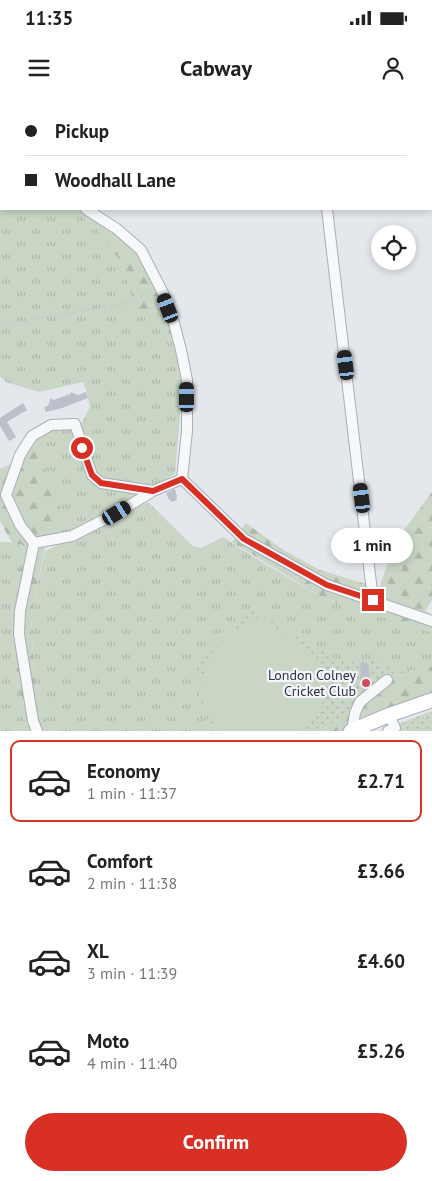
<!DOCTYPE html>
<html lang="en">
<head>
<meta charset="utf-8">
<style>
	body { margin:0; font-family:"PT Sans",sans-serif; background:#f2f2f2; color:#222; height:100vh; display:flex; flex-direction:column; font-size:19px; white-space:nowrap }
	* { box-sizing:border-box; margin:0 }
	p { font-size:16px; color:#767676 }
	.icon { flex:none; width:28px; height:28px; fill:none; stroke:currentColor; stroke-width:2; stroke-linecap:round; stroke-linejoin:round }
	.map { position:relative; height:631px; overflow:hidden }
	.side { display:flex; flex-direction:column; background:#fff; flex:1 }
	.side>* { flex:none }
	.hud { position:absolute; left:0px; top:0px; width:432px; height:110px; box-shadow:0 2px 8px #0003; display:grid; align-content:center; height:110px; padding:0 25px; background:#fff }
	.tools { position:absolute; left:371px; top:125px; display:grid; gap:10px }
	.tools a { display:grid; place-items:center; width:45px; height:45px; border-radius:50%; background:#fff; box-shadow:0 2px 8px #0003; font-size:25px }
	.end { position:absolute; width:22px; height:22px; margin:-11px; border:6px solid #d93025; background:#fff; box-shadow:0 0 0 2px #fff }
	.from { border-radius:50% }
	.bubble { position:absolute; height:35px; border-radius:18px; background:#fff; box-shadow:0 2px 8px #0003; font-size:16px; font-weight:700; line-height:35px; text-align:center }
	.car { position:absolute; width:15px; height:30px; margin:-15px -8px; border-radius:6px; box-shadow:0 0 4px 1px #0007; background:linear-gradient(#222 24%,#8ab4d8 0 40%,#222 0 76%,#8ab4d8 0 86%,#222 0) }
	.hud b { display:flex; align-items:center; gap:18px; height:48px; font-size:19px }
	.hud b+b { border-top:1px solid #e0e0e0 }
	.hud i { width:12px; height:12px; background:#222 }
	ul { padding:9px 0 0; list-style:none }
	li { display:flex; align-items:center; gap:15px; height:82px; margin:0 10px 8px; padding:0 15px; border:2px solid transparent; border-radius:10px }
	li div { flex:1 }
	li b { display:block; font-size:19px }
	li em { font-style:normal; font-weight:700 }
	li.current { border-color:#d93025 }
	li>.icon { width:45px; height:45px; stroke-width:1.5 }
	.primary-button { display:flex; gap:10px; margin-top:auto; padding:10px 25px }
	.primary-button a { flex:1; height:58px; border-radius:30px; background:#d93025; color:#fff; font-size:20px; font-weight:700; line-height:58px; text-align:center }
	.status { display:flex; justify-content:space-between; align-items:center; height:35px; padding:0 25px; background:#fff; direction:ltr }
	.status svg { height:14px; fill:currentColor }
	header { display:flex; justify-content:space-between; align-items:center; height:65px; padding:0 25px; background:#fff; font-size:22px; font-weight:700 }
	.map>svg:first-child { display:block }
</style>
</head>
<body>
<div class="status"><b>11:35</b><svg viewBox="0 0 49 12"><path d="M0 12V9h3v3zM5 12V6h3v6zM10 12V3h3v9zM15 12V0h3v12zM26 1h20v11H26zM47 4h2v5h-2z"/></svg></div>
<header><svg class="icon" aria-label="menu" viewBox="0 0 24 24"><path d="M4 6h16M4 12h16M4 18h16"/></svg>Cabway<svg class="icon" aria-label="person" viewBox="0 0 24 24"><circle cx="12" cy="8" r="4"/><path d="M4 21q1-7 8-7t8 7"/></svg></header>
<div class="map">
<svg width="432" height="631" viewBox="0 0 432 631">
	<defs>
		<pattern id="grass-tufts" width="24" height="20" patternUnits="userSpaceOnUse" patternTransform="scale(1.25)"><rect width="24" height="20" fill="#c9d6c5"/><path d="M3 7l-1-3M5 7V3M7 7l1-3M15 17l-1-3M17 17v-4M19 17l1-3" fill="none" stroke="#adb8ab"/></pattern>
		<pattern id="forest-firs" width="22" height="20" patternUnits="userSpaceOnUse" patternTransform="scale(1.25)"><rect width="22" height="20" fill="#c9d6c5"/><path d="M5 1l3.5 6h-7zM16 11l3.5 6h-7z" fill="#adb8ab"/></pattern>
		<pattern id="park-dots" width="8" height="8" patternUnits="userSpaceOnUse" patternTransform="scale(1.25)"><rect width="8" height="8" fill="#c9d6c5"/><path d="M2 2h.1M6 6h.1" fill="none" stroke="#adb8ab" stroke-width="1.8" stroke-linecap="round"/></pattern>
	</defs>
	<rect width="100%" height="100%" fill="#e4e7ec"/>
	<path fill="url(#grass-tufts)" d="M0 32 1 35V109H74L98 130 120 161 133 196 163 216 177 259 181 302 175 374 157 384 133 386 103 381 93 372 80 327 90 307 87 293 83 282 39 292 6 282 0 276Z
		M74 327 86 372 90 382 107 388 148 392 67 434 47 438 34 339 52 328Z
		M148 402 193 446 201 448 223 437 262 462 328 501 421 528 432 533V566L404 572 357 607 319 631H49L34 577 31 515 45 451Z
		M0 442C10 442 19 442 25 450L19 471 11 509 13 550 21 605 26 624 12 631H0Z"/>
	<path fill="url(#forest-firs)" d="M74 109H81L122 138 140 156 158 192 179 248 184 301 181 302 177 259 163 216 125 212 121 204 132 195 120 161 98 130Z
		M34 339 62 413 55 428 47 438 31 515 34 577 49 631H12L26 624 21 605 13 550 11 509 19 471 25 450 22 445 12 443 0 421V369L22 359Z
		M432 392V500L425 511 432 515V533L421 528 328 501 232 442 246 423 285 451 320 470 379 488 396 441Z
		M432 566V599L347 631H319L357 607 404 572Z"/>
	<path fill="url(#park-dots)" d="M249 512H254L341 562 377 561 404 572 357 607 319 631H214C211 627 208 623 206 618 198 601 194 571 204 554 214 539 235 524 249 512Z
		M432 611V631H380Z"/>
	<path fill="#c9d6c5" d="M259 519 296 540 309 550 323 570 325 584 323 602 316 615 294 631H220C214 624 208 617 205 608 191 571 223 527 259 519Z"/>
	<path fill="#bbc0ca" d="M71 292 78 295 86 292 88 298 62 308 46 312 44 307 48 306 51 298 54 300 70 294Z
		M23 303 27 310 7 322 16 337 9 341 0 326V318Z
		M175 389 177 397H176L177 400 171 402 170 399 169 400 166 393Z
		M368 563 371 584 362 591 360 576H361L360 564Z"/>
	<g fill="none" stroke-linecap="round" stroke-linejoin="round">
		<defs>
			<path id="minor" d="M9 0 10 1
				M48 1 50 0
				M329 1V0
				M86 109 117 129 141 150 163 193 174 223 181 250 187 280V331L182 379 244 439 327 485 432 521
				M327 109 373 500
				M34 443 72 436 117 413 153 391 182 379
				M352 630 355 613 360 602 387 580
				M37 631 33 621 19 534 20 511 34 443 20 425 6 395 20 355 32 336 51 325 75 324 92 375 101 383 153 391
				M388 631 395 628 389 615"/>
			<path id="major" d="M351 631 389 615 432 600"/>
		</defs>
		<use href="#minor" stroke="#a9aeb7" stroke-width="12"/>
		<use href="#major" stroke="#a3abb8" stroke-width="16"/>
		<path stroke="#c2c5cb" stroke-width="1" stroke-dasharray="4 4" stroke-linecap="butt" d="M0 225 126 203 152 191
			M416 507 432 484"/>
		<use href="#minor" stroke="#f7f8fa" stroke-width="10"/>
		<use href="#major" stroke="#fff" stroke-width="14"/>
	</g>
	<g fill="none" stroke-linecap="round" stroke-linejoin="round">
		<path stroke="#d93025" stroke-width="6" d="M82 348 92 375 101 383 153 391 182 379 244 439 327 485 373 500"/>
	</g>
	<circle fill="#d1495b" stroke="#f4f6f9" stroke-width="2" cx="366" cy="583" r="5"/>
	<g text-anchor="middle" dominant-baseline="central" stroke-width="4.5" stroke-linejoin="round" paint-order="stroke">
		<g font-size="14" fill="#2b3445" stroke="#f4f6f9" text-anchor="end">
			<text x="356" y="575">London Colney<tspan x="356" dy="16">Cricket Club</tspan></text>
		</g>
	</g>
</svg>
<div class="tools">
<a><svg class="icon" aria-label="locate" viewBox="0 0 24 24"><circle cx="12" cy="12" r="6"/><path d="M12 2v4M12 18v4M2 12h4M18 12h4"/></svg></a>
</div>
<i class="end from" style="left:82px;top:348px"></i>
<i class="end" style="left:373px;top:500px"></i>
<div class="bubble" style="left:331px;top:428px;width:82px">1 min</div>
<i class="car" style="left:168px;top:208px;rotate:339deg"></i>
<i class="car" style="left:346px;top:265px;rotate:353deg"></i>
<i class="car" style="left:187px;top:297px;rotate:0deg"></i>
<i class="car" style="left:362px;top:398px;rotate:353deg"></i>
<i class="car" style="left:117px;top:413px;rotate:59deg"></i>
<div class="hud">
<b><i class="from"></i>Pickup</b>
<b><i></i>Woodhall Lane</b>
</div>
</div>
<section class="side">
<ul>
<li class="current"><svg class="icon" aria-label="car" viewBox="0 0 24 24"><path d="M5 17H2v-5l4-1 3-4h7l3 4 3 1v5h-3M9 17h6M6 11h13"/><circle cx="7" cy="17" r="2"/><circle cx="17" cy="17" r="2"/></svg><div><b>Economy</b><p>1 min · 11:37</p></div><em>£2.71</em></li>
<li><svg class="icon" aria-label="car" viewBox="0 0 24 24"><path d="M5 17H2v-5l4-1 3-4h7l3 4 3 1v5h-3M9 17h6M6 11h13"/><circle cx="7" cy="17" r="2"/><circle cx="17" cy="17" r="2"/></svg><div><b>Comfort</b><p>2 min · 11:38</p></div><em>£3.66</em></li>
<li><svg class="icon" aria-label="car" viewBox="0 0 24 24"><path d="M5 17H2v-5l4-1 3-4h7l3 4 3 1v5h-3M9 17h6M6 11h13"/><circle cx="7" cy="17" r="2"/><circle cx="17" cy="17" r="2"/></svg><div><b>XL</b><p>3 min · 11:39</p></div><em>£4.60</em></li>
<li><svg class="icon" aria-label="car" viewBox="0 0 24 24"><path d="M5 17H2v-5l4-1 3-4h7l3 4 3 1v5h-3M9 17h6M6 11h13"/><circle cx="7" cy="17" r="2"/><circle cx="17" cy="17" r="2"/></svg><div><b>Moto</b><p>4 min · 11:40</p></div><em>£5.26</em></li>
</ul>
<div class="primary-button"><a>Confirm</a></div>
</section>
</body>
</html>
